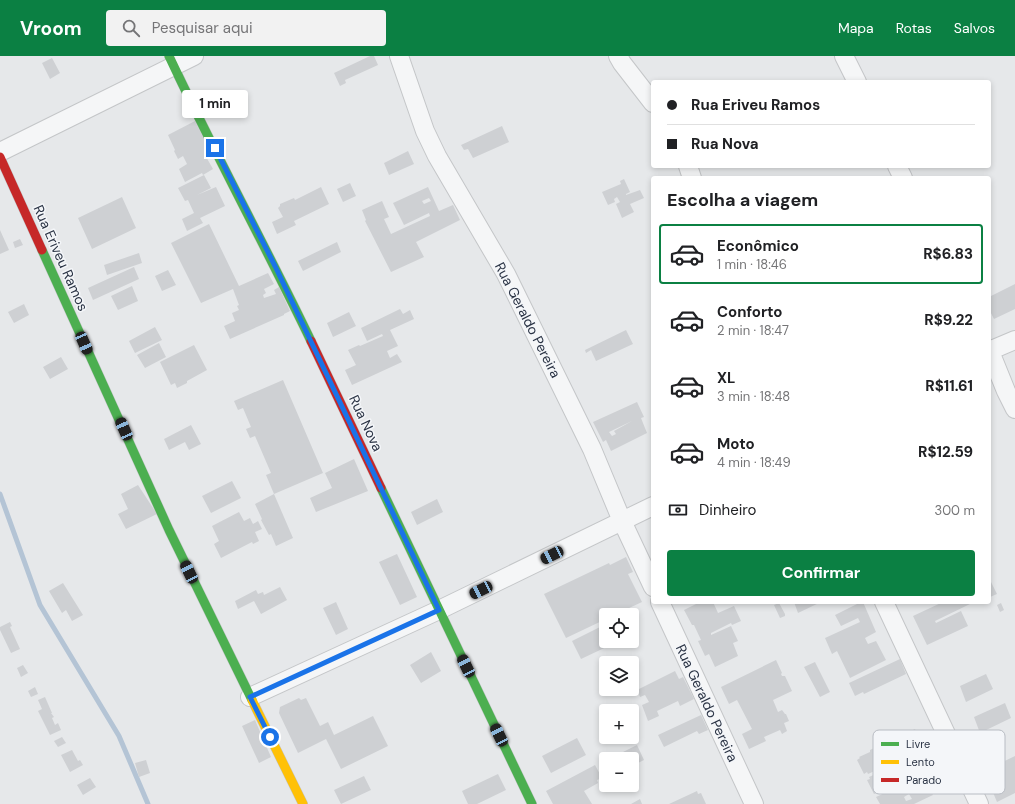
<!DOCTYPE html>
<html lang="pt">
<head>
<meta charset="utf-8">
<style>
	body { margin:0; font-family:"DM Sans",sans-serif; background:#f2f2f2; color:#202124; height:100vh; display:flex; flex-direction:column; font-size:15px; white-space:nowrap }
	* { box-sizing:border-box; margin:0 }
	p { font-size:13px; color:#757577 }
	.icon { flex:none; width:22px; height:22px; fill:none; stroke:currentColor; stroke-width:2; stroke-linecap:round; stroke-linejoin:round }
	.map { position:relative; flex:1; overflow:hidden }
	.side { position:absolute; left:651px; top:120px; width:340px; height:428px; display:flex; flex-direction:column; background:#fff; border-radius:4px; box-shadow:0 2px 6px #0003 }
	.side>* { flex:none }
	.hud { position:absolute; left:651px; top:24px; width:340px; height:88px; border-radius:4px; box-shadow:0 2px 6px #0003; display:grid; align-content:center; height:88px; padding:0 16px; background:#fff }
	.tools { position:absolute; left:599px; top:552px; display:grid; gap:8px }
	.tools a { display:grid; place-items:center; width:40px; height:40px; border-radius:4px; background:#fff; box-shadow:0 2px 6px #0003; font-size:20px }
	.end { position:absolute; width:18px; height:18px; margin:-9px; border:5px solid #1a73e8; background:#fff; box-shadow:0 0 0 2px #fff }
	.from { border-radius:50% }
	.bubble { position:absolute; height:28px; border-radius:4px; background:#fff; box-shadow:0 2px 6px #0003; font-size:13px; font-weight:700; line-height:28px; text-align:center }
	.car { position:absolute; width:12px; height:24px; margin:-12px -6px; border-radius:5px; box-shadow:0 0 3px 1px #0007; background:linear-gradient(#222 24%,#8ab4d8 0 40%,#222 0 76%,#8ab4d8 0 86%,#222 0) }
	.hud b { display:flex; align-items:center; gap:14px; height:38px; font-size:15px }
	.hud b+b { border-top:1px solid #e0e0e0 }
	.hud i { width:10px; height:10px; background:#202124 }
	ul { padding:0; list-style:none }
	li { display:flex; align-items:center; gap:12px; height:60px; margin:0 8px 6px; padding:0 8px; border:2px solid transparent; border-radius:4px }
	li div { flex:1 }
	li b { display:block; font-size:15px }
	li em { font-style:normal; font-weight:700 }
	li.current { border-color:#0b8043 }
	li>.icon { width:36px; height:36px; stroke-width:1.5 }
	h2 { padding:0 16px; font-size:18px; line-height:48px }
	.pay { display:flex; align-items:center; gap:10px; height:44px; padding:0 16px; font-size:15px }
	.pay p { margin-inline-start:auto }
	.button { display:flex; gap:8px; margin-top:auto; padding:8px 16px }
	.button a { flex:1; height:46px; border-radius:4px; background:#0b8043; color:#fff; font-size:16px; font-weight:700; line-height:46px; text-align:center }
	header { display:flex; align-items:center; gap:24px; box-sizing:border-box; height:56px; padding:0 20px; background:#0b8043; color:#fff }
	header strong { font-size:19px }
	nav { display:flex; gap:22px; margin-inline-start:auto; font-size:14px }
	.search { width:280px; height:36px; background:#f2f2f2; display:flex; align-items:center; gap:10px; box-sizing:border-box; padding:0 14px; border-radius:4px; color:#757577; font-size:15px }
	.map>svg:first-child { display:block }
</style>
</head>
<body>
<header>
<strong>Vroom</strong>
<div class="search"><svg class="icon" aria-label="search" viewBox="0 0 24 24"><circle cx="10" cy="10" r="6"/><path d="M15 15l6 6"/></svg>Pesquisar aqui</div>
<nav><a>Mapa</a><a>Rotas</a><a>Salvos</a></nav>
</header>
<div class="map">
<svg width="1015" height="748" viewBox="0 0 1015 748">
	<rect width="100%" height="100%" fill="#e6e8ea"/>
	<g fill="none" stroke-linecap="round" stroke-linejoin="round">
		<path stroke="#b4c4d5" stroke-width="5" d="M0 438 40 549 119 680 148 748"/>
	</g>
	<path fill="#ced0d3" fill-rule="evenodd" d="M370 0H374L378 9 345 24 346 27 340 30 334 17Z
		M52 2 60 17 50 23 42 7Z
		M195 65 211 96 205 99 213 113 203 119 202 117 185 126 179 113 187 108 183 100 178 103 174 95 175 94 168 79Z
		M502 70 509 86 473 102 468 93 464 94 461 89Z
		M408 95 414 108 389 119 384 107Z
		M204 119 211 132 197 139 216 131 225 150 200 162 203 167 187 175 182 163 194 157 188 144 185 145 178 132Z
		M624 123 630 136 626 138V139L640 134 644 142 630 148 634 156 622 162 616 148 620 146 617 141 614 143 615 146 608 149 602 136 621 128 620 125Z
		M350 127 356 140 343 146 337 133Z
		M321 131 329 148 294 165 296 169 277 178 272 166 283 161 278 152 280 150V148L294 142 295 144Z
		M428 131 439 155 453 149 460 164 416 186 424 201 391 216 365 165 366 164 362 154 382 145 389 161 384 163 391 178 430 160 429 157 404 169 393 147ZM429 142 431 145 424 148 422 145Z
		M122 141 136 172 92 193 78 162Z
		M209 168 239 230 268 217 274 228 264 233 266 237 263 239 264 242 276 238 274 234 279 231 290 255 284 258V259L230 283 224 270 235 265 232 257 239 254 237 250 239 249 233 233 201 247 171 187Z
		M0 174 9 194 0 198Z
		M20 183 23 189 15 192 13 186Z
		M337 186 341 196 303 215 298 205Z
		M139 197 142 207 107 219 104 209Z
		M134 211 139 223 93 244 88 232Z
		M168 214 176 229 162 235 155 220Z
		M1015 228V253L994 263 989 253V241Z
		M132 230 138 245 118 254 111 240Z
		M24 248 29 259 14 267 8 256Z
		M400 253 403 258 410 254 414 263 390 274 398 290 387 295 390 302 397 298 402 306 352 329 345 314 356 309 348 294 359 289 360 290 383 280 382 278 367 285 361 272Z
		M349 256 356 270 333 281 327 267Z
		M155 271 162 284 135 297 129 285Z
		M626 274 633 288 596 305 591 294 586 297 585 294Z
		M159 287 166 301 145 312 137 299Z
		M194 289 207 314 187 325V327L177 332 175 327 171 329 160 306Z
		M61 301 68 313 50 323 43 311Z
		M283 324 323 417 274 438 293 482 276 490 271 478 269 479 261 464 262 463 255 448 274 438 266 419 271 417 255 380 250 382 246 373 251 371 243 352 238 354 234 345Z
		M637 346 644 361 641 362 647 377 611 395 606 384 603 386 593 366ZM632 365 614 375 616 378 612 380 609 376Z
		M191 369 201 388 189 394 185 386 169 394 164 383Z
		M354 403 368 435 316 456 310 442 332 432 325 417Z
		M232 425 241 442 211 457 202 440Z
		M138 429 157 458 126 473 118 458 128 453 121 438Z
		M437 443 443 456 417 469 411 456Z
		M239 456 244 465 250 462 253 468 258 465 262 473 255 476 259 485 253 488 252 486 221 502 214 488 219 485 212 470Z
		M397 498 417 541 400 549 379 506Z
		M626 501 633 516 628 518 642 546 614 559H606V563L566 582 544 538 609 507 610 509Z
		M989 522 997 538 990 541 989 539Z
		M63 527 83 559 72 565 66 554 62 557 49 535Z
		M280 531 287 544 261 558 254 545 238 553 235 545 256 534 258 538 263 536 264 539Z
		M336 546 348 573 336 579 323 552Z
		M700 546H713L718 557 734 550 741 565 732 569 731 567 711 577V579L731 570 738 585 733 587 738 600 715 611 709 598 705 600 698 585 701 584 694 569H692L684 554Z
		M794 546H821L798 557Z
		M861 546H863L876 576 865 582 868 588 876 585 886 604 850 622 837 595 832 598 825 582 860 566 858 562 841 570 835 559Z
		M943 546H969L970 548 935 565 936 567 961 555 968 570 927 589 913 560Z
		M779 547 785 558V560L780 562 774 549Z
		M1001 547 1004 554 1000 556 997 549Z
		M10 566 12 570 10 571 20 593 11 597 0 574V571Z
		M606 568V585H619L581 603 572 585Z
		M431 596 441 615 421 627 410 609Z
		M900 603 906 618 864 638 863 636 855 640 849 627Z
		M776 604 782 617 781 618 782 620H785L792 635 773 644 778 656 782 654 785 658H786L789 665 784 667 787 675 782 678 780 674 764 681 766 685 749 693 742 678 752 673 737 644 729 648 721 631Z
		M815 606 830 636 820 641 804 611Z
		M23 609 28 617 21 621 17 612Z
		M675 615 679 623 683 621 694 643 680 650 678 645 657 655 659 660 648 665 642 649 649 646 645 639 640 641 637 634Z
		M986 618 993 633 966 646 960 630Z
		M35 631 38 638 31 641 28 635Z
		M45 641 52 657H51L54 661 52 662 55 669 58 667 61 674 50 679 38 655 42 653 38 644Z
		M299 642 301 644 306 642 320 670 328 666 334 679 373 660 388 690 341 713 326 683 298 697 279 657 280 651Z
		M1005 647 1011 662 980 677 974 661Z
		M701 659 708 674 699 678 697 675 664 691 658 679Z
		M255 664 271 701 259 707 242 670Z
		M915 673 924 693 916 697 919 703 916 704 919 708 925 705 930 716 911 723V724L923 719 933 739 914 748H880L876 741 889 735 888 733 877 738 876 737 874 738 867 724 870 723 869 721 880 716 879 713 868 718 867 716 864 718 857 704 860 702 859 701 870 696V694L880 689 883 696 886 694 884 690 887 688 886 686 903 680V678ZM911 697 913 701 902 705 901 702ZM889 701 896 714 893 716 886 702ZM899 722 902 729 904 728 906 732 901 735 896 724ZM909 738 912 743 906 745 904 741Z
		M62 681 66 687 58 691 54 685Z
		M577 682 586 699 551 717 542 700Z
		M637 689 644 704 632 710V703H621L619 698Z
		M72 694 78 705 80 704 83 709 70 716 61 699Z
		M1015 700V737L997 746 984 715Z
		M146 704 150 717 139 721 135 707Z
		M595 709 602 722 597 724 598 727 584 735 592 748H553L546 735Z
		M498 718 506 734 477 748H468L462 735Z
		M364 720 371 734 341 748 334 734Z
		M90 722 96 731 83 739 77 729Z
		M697 735 698 738 701 737 706 748H669Z
		M640 743 642 748H631Z"/>
	<g fill="none" stroke-linecap="round" stroke-linejoin="round">
		<defs>
			<path id="street" d="M399 0 425 75 437 100 506 218 592 393 622 465 653 531
				M618 0 622 7 653 47
				M844 0 857 26
				M0 96 194 0
				M688 110 692 122
				M897 110 903 122
				M989 293 1006 335 1015 353
				M989 295 1015 284
				M660 546 754 748
				M884 546 979 748
				M250 641 439 554 653 450"/>
			<path id="fast" d="M169 0C214 96 265 189 311 285
				M42 194 169 474 252 644
				M381 432 532 748"/>
			<path id="slow" d="M252 644 303 748"/>
			<path id="jam" d="M0 101 42 194
				M311 285 381 432"/>
		</defs>
		<use href="#street" stroke="#c4c6c8" stroke-width="20"/>
		<use href="#fast" stroke="#c4c6c8" stroke-width="10"/>
		<use href="#slow" stroke="#c4c6c8" stroke-width="10"/>
		<use href="#jam" stroke="#c4c6c8" stroke-width="10"/>
		<use href="#street" stroke="#f5f6f7" stroke-width="18"/>
		<use href="#fast" stroke="#4caf50" stroke-width="9"/>
		<use href="#slow" stroke="#ffc107" stroke-width="9"/>
		<use href="#jam" stroke="#c62828" stroke-width="9"/>
	</g>
	<g fill="none" stroke-linecap="round" stroke-linejoin="round">
		<path stroke="#1a73e8" stroke-width="5" d="M215 92 275 210 439 554 250 641 270 681"/>
	</g>
	<g text-anchor="middle" dominant-baseline="central" stroke-width="3" stroke-linejoin="round" paint-order="stroke">
		<g font-size="14" fill="#2b3445" stroke="#f4f6f9">
			<text transform="translate(61 202) rotate(66)">Rua Eriveu Ramos</text>
			<text transform="translate(528 264) rotate(63)">Rua Geraldo Pereira</text>
			<text transform="translate(366 367) rotate(65)">Rua Nova</text>
			<text transform="translate(707 647) rotate(65)">Rua Geraldo Pereira</text>
		</g>
	</g>
	<rect x="873" y="674" width="132" height="64" rx="6" fill="#f4f6f9" stroke="#b8bcc3" stroke-width="1"/>
	<rect x="881" y="686" width="18" height="4" fill="#4caf50"/>
	<rect x="881" y="704" width="18" height="4" fill="#ffc107"/>
	<rect x="881" y="722" width="18" height="4" fill="#c62828"/>
	<g font-size="11" fill="#2b3445">
		<text x="906" y="692">Livre</text>
		<text x="906" y="710">Lento</text>
		<text x="906" y="728">Parado</text>
	</g>
</svg>
<div class="tools">
<a><svg class="icon" aria-label="locate" viewBox="0 0 24 24"><circle cx="12" cy="12" r="6"/><path d="M12 2v4M12 18v4M2 12h4M18 12h4"/></svg></a>
<a><svg class="icon" aria-label="layers" viewBox="0 0 24 24"><path d="M12 4l9 5-9 5-9-5zM3 14l9 5 9-5"/></svg></a>
<a>+</a>
<a>−</a>
</div>
<i class="end from" style="left:270px;top:681px"></i>
<i class="end" style="left:215px;top:92px"></i>
<div class="bubble" style="left:182px;top:34px;width:66px">1 min</div>
<i class="car" style="left:84px;top:287px;rotate:156deg"></i>
<i class="car" style="left:124px;top:373px;rotate:336deg"></i>
<i class="car" style="left:552px;top:499px;rotate:244deg"></i>
<i class="car" style="left:189px;top:516px;rotate:334deg"></i>
<i class="car" style="left:481px;top:534px;rotate:244deg"></i>
<i class="car" style="left:466px;top:610px;rotate:334deg"></i>
<i class="car" style="left:499px;top:679px;rotate:334deg"></i>
<div class="hud">
<b><i class="from"></i>Rua Eriveu Ramos</b>
<b><i></i>Rua Nova</b>
</div>
<section class="side">
<h2>Escolha a viagem</h2>
<ul>
<li class="current"><svg class="icon" aria-label="car" viewBox="0 0 24 24"><path d="M5 17H2v-5l4-1 3-4h7l3 4 3 1v5h-3M9 17h6M6 11h13"/><circle cx="7" cy="17" r="2"/><circle cx="17" cy="17" r="2"/></svg><div><b>Econômico</b><p>1 min · 18:46</p></div><em>R$6.83</em></li>
<li><svg class="icon" aria-label="car" viewBox="0 0 24 24"><path d="M5 17H2v-5l4-1 3-4h7l3 4 3 1v5h-3M9 17h6M6 11h13"/><circle cx="7" cy="17" r="2"/><circle cx="17" cy="17" r="2"/></svg><div><b>Conforto</b><p>2 min · 18:47</p></div><em>R$9.22</em></li>
<li><svg class="icon" aria-label="car" viewBox="0 0 24 24"><path d="M5 17H2v-5l4-1 3-4h7l3 4 3 1v5h-3M9 17h6M6 11h13"/><circle cx="7" cy="17" r="2"/><circle cx="17" cy="17" r="2"/></svg><div><b>XL</b><p>3 min · 18:48</p></div><em>R$11.61</em></li>
<li><svg class="icon" aria-label="car" viewBox="0 0 24 24"><path d="M5 17H2v-5l4-1 3-4h7l3 4 3 1v5h-3M9 17h6M6 11h13"/><circle cx="7" cy="17" r="2"/><circle cx="17" cy="17" r="2"/></svg><div><b>Moto</b><p>4 min · 18:49</p></div><em>R$12.59</em></li>
</ul>
<div class="pay"><svg class="icon" aria-label="cash" viewBox="0 0 24 24"><path d="M3 7h18v10H3z"/><circle cx="12" cy="12" r="2"/></svg>Dinheiro<p>300 m</p></div>
<div class="button"><a>Confirmar</a></div>
</section>
</div>
</body>
</html>
